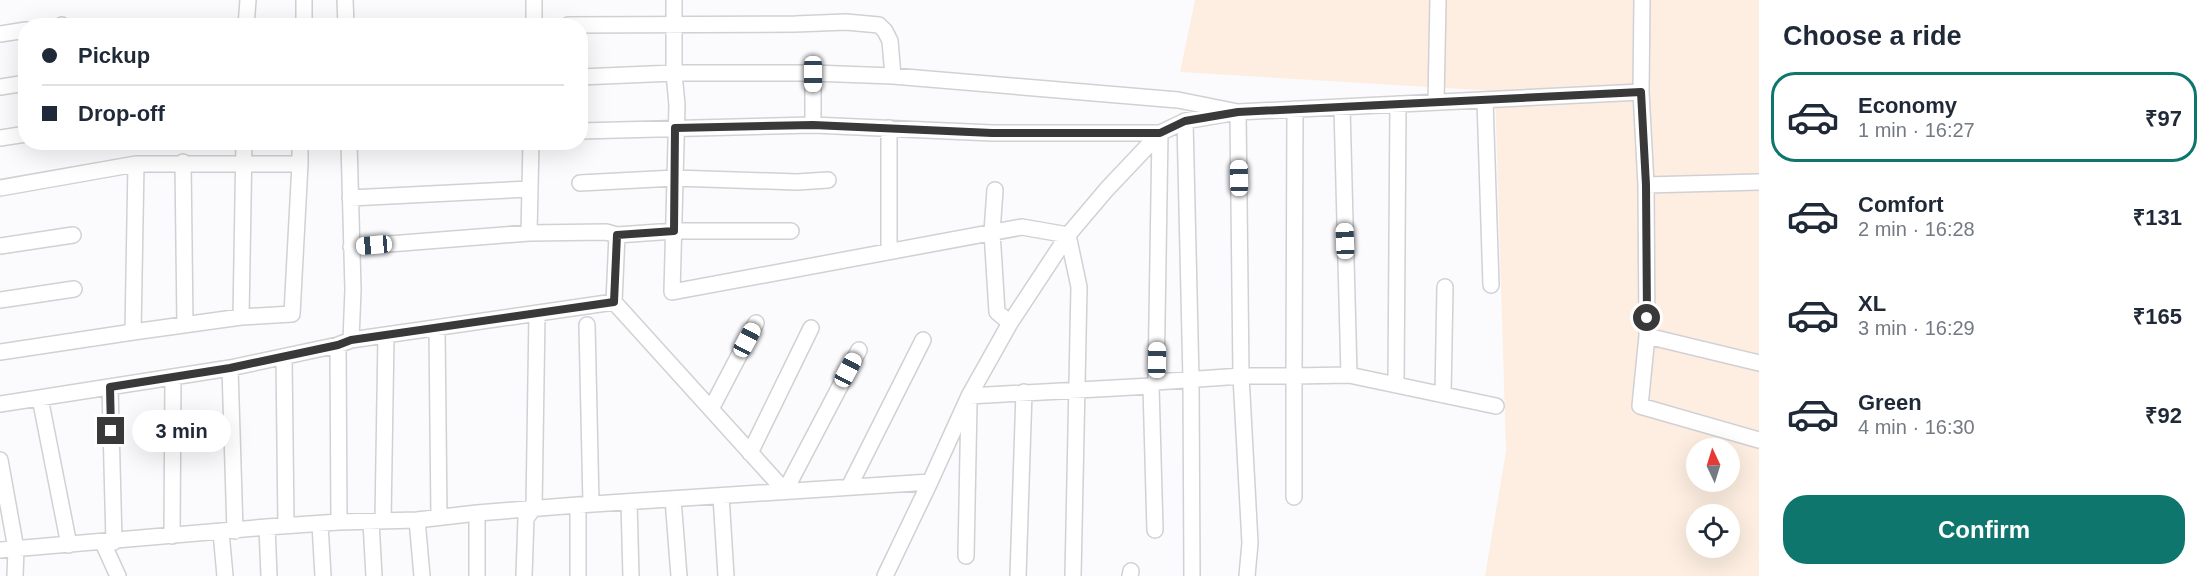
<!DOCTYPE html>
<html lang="en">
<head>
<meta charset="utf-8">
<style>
	body { margin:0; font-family:Arial,sans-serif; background:#f2f2f3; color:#1f2937; height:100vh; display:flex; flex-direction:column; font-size:22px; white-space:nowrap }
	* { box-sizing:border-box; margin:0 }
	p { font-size:20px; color:#747a83 }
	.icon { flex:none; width:33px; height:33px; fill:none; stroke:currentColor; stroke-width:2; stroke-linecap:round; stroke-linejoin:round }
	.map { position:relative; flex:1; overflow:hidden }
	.details { display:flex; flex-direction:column; background:#fff; width:450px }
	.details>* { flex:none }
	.banner { position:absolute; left:18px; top:18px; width:570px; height:132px; border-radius:24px; box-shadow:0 6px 24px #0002; display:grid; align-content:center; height:132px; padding:0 24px; background:#fff }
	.needle { width:39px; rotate:356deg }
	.fabs { position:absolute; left:1686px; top:438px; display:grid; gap:12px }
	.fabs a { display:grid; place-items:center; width:54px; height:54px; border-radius:50%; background:#fff; box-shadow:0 6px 24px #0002; font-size:30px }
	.end { position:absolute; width:27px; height:27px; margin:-14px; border:8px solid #39393a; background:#fff; box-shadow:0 0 0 3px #fff }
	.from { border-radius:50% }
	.bubble { position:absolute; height:42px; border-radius:21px; background:#fff; box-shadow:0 6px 24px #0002; font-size:20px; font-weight:600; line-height:42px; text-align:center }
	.car { position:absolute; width:18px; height:36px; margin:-18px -9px; border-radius:8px; box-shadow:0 0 4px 2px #0007; background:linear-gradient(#fff 24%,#345 0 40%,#fff 0 76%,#345 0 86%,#fff 0) }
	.banner b { display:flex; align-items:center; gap:21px; height:57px; font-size:22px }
	.banner b+b { border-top:2px solid #e0e1e3 }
	.banner i { width:15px; height:15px; background:#1f2937 }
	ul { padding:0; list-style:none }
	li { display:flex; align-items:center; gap:18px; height:90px; margin:0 12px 9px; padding:0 12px; border:3px solid transparent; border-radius:24px }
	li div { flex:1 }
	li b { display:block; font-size:22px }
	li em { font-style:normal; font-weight:600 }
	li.current { border-color:#0f766e }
	li>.icon { width:54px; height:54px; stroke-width:1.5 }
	h2 { padding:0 24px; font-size:27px; line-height:72px }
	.action { display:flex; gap:12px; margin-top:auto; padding:12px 24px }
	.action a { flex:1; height:69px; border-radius:24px; background:#0f766e; color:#fff; font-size:24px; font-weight:600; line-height:69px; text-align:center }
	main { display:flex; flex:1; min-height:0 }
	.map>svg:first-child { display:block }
</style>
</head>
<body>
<main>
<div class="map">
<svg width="1759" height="576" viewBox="0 0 1759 576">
	<rect width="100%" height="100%" fill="#fbfbfe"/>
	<path fill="#fdeee1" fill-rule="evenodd" d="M1195 0H1759V576H1485L1506 451 1495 91 1180 72ZM1696 448H1730V482H1696ZM1696 514H1730V548H1696Z"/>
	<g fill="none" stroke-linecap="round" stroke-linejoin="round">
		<defs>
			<path id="minor" d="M345 0 346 26
				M1642 0 1641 92 1646 185 1647 336 1640 406 1759 440
				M568 25 795 24 846 22 879 25 885 31 890 41 893 76
				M60 26 62 25
				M246 26 248 0
				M304 26V0
				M534 26V0
				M0 34 26 30
				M813 73V125L992 133H1160L1156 382
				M580 77 674 73V0
				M0 87 26 83
				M1485 100 1491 285
				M1436 102 1438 0
				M1342 107 1349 375
				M1295 109 1294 376 1349 375 1496 406
				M1238 112 1178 100 893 76 813 73H674L677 105 672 292 1022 227 1068 235 1107 189 1160 133 1185 121 1238 112 1641 92
				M1238 112 1241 376 1250 543 1247 576
				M1185 121 1191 380 1192 576
				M889 128V250
				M580 131 813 125
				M0 138 26 134
				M183 162 185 325
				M580 183 675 178 797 182 828 180
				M1646 185 1759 182
				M0 188 136 164H300V142
				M995 190 992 232 997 312 1010 323
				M350 198 530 189
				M529 233 531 142
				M617 235 614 302 785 491 859 350
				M0 246 73 235
				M351 247 529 233 606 232 617 235 674 231H791
				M0 300 74 289
				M241 317 244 142
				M587 325 591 504
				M437 329 439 517
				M133 332 241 317 292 314 300 164
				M1647 336 1759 363
				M351 340 614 302
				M338 345 339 522
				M0 352 133 332 136 164
				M284 357 286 526
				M230 368 235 531
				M1396 385 1398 104
				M1151 386 1155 530
				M110 387 114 542
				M1443 395 1445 287
				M969 396 1151 386 1156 382 1241 376H1294V497
				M40 398 69 545
				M0 404 230 368 338 345 351 340 353 290 349 142
				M711 409 756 323
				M750 453 811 328
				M0 460 16 549 15 576
				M930 482 969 396 1010 323 1068 235 1079 287 1073 576
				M849 487 923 340
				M721 496 726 576
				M673 499 679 576
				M629 502 631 576
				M578 505V576
				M477 513V576
				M383 520 386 336
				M417 520 422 576
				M371 522 374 576
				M320 524 323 576
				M267 527 269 576
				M221 532 225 576
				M172 536 173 377
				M103 543 118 576
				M0 550 267 527 339 522 417 520 477 513 578 505 930 482 885 576
				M966 556 969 402
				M524 576 526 518 534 508 537 314
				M1018 576 1024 392
				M1130 576 1131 571"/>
		</defs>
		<use href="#minor" stroke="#d1d0d4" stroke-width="18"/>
		<use href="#minor" stroke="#fff" stroke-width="15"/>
	</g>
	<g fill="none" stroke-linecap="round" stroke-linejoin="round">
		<path stroke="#39393a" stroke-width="8" d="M111 431 110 387 230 368 338 345 351 340 614 302 617 235 674 231 675 128 813 125 992 133H1160L1185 121 1238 112 1641 92 1646 185 1647 318"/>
	</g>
</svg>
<div class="fabs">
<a><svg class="needle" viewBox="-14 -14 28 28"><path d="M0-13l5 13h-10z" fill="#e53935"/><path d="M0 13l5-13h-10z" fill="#747a83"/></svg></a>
<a><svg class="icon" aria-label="locate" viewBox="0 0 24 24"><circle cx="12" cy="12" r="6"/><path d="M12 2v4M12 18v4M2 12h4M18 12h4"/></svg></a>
</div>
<i class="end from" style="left:1647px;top:318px"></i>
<i class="end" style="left:111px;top:431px"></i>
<div class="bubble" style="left:132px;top:410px;width:99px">3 min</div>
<i class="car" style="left:813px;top:74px;rotate:180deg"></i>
<i class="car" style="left:1239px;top:178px;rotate:359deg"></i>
<i class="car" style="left:1345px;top:241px;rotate:358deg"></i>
<i class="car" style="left:374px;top:245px;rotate:265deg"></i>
<i class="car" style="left:747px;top:340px;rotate:28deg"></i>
<i class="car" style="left:1157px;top:360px;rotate:1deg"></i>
<i class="car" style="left:848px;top:370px;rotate:28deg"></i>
<div class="banner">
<b><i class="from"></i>Pickup</b>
<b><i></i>Drop-off</b>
</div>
</div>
<section class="details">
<h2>Choose a ride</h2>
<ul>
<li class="current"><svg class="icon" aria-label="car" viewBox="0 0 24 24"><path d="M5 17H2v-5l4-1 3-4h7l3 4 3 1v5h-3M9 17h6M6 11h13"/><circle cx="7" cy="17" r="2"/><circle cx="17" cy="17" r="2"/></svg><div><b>Economy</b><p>1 min · 16:27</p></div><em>₹97</em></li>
<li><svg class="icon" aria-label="car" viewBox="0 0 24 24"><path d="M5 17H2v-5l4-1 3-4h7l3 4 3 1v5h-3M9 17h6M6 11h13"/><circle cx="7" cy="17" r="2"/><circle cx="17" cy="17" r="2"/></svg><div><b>Comfort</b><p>2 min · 16:28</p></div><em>₹131</em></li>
<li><svg class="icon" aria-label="car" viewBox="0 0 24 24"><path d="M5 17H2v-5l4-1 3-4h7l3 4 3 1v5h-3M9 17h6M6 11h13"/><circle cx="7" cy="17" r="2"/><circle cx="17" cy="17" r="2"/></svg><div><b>XL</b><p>3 min · 16:29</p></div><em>₹165</em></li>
<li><svg class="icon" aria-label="car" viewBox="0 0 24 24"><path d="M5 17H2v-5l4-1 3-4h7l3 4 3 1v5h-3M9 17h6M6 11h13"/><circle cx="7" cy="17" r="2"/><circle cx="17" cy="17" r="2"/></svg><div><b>Green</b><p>4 min · 16:30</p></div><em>₹92</em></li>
</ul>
<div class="action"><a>Confirm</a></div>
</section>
</main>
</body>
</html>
